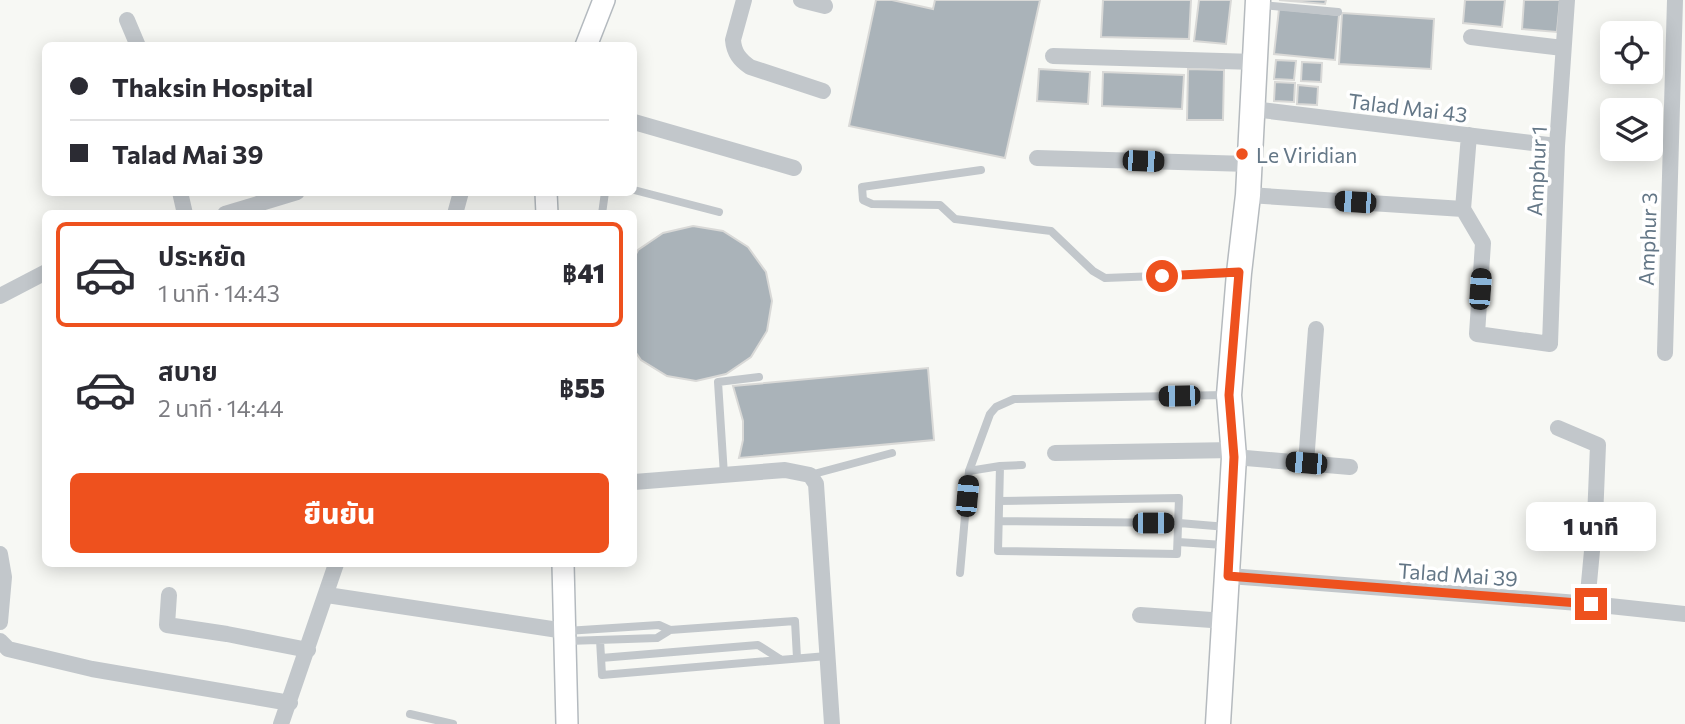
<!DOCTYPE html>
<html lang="th">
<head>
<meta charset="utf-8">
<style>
	body { margin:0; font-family:Commissioner,"Noto Sans Thai",sans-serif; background:#f2f2f3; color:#2b2b33; height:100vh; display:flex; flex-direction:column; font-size:26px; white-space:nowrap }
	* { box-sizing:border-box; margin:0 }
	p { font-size:23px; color:#7c7c81 }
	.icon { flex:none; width:38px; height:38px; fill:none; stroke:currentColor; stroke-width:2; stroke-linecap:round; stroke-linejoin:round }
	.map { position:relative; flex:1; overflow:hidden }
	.sheet { position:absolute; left:42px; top:210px; width:595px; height:357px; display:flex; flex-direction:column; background:#fff; border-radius:10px; box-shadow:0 4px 18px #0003 }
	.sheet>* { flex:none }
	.guide { position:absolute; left:42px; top:42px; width:595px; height:154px; border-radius:10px; box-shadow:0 4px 18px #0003; display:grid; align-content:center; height:154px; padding:0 28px; background:#fff }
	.buttons { position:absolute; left:1600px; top:21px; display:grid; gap:14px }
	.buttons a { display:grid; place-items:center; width:63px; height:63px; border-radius:10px; background:#fff; box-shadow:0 4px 18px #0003; font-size:35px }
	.end { position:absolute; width:32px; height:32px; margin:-16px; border:9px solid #ee511e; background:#fff; box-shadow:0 0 0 4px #fff }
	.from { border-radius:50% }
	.bubble { position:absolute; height:49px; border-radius:10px; background:#fff; box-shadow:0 4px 18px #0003; font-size:23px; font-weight:800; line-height:49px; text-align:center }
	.car { position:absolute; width:21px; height:42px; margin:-21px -10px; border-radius:9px; box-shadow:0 0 5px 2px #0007; background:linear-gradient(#222 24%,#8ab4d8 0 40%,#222 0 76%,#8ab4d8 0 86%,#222 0) }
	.guide b { display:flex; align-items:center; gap:24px; height:66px; font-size:26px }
	.guide b+b { border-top:2px solid #e1e1e2 }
	.guide i { width:18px; height:18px; background:#2b2b33 }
	ul { padding:12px 0 0; list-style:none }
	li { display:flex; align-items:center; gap:21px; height:105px; margin:0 14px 10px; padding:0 14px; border:4px solid transparent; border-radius:10px }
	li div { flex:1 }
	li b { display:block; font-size:26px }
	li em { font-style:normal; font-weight:800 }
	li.selected { border-color:#ee511e }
	li>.icon { width:63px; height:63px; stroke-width:1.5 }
	.action { display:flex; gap:14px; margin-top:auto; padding:14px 28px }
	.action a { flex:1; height:80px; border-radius:10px; background:#ee511e; color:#fff; font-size:28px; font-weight:800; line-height:80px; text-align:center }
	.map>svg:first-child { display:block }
</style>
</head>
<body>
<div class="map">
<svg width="1685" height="724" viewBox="0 0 1685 724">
	<rect width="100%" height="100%" fill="#f7f8f4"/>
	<path fill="#aab3b9" stroke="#d9d9d7" stroke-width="2" d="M876 0H892L933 9 935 0H1040L1005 158 849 126Z
		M1103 0H1191L1189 39 1101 37Z
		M1199 0H1231L1226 44 1194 41Z
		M1279 0H1326L1325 4Z
		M1465 0H1505L1502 27 1463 23Z
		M1524 0H1560L1557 32 1522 29Z
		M1279 9 1339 15 1335 60 1274 54Z
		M1342 13 1434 19 1431 69 1339 64Z
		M1276 60 1296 61 1294 80 1274 79Z
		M1302 62 1322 63 1321 82 1301 81Z
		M1039 69 1090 72 1088 104 1037 101Z
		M1188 69 1224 70 1223 120H1187Z
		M1103 72 1184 75 1182 109 1102 106Z
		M1275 82 1295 83 1294 102 1274 101Z
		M1298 85 1318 87 1317 105 1297 104Z
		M693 226 723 231 748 247 766 272 772 301 767 331 751 357 726 374 696 381 667 376 641 360 634 350V258L638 250 663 233Z
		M928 368 934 440 739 458 743 440V421L733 386Z"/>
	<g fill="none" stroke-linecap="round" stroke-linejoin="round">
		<defs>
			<path id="secondary" d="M586 46 604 0
				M546 192 547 214
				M563 564 567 724"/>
			<path id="primary" d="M1218 724 1234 457 1229 395 1239 273 1248 195 1258 0"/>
		</defs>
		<use href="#secondary" stroke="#b4babf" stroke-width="24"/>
		<use href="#primary" stroke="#b5babe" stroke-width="27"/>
		<path stroke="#c2c7cb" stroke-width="8" d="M1261 5 1338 12
			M981 170 862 187 863 200 872 204 940 205 955 219 1051 231 1093 271 1105 278 1236 273
			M634 190 719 212
			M602 214 605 192
			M969 471 1000 466 1022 465
			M724 475 718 382 759 377
			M810 475 892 453
			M1000 501 1179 498 1177 554 998 551 1000 466
			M999 521 1179 523 1227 527
			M1178 542 1224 545
			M960 573 969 471 990 414 996 407 1014 399 1225 395
			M566 631 659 625 670 630
			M600 640 602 675 827 656
			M568 641 657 638 670 630 795 621 797 658
			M601 658 758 645 780 659
			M410 714 453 724"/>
		<path stroke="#c2c7cb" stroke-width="16" d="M744 0 733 40C734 53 740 60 750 67L823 91
			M801 0 825 6
			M127 20 138 46
			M1471 37 1563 48
			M1053 56 1255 62
			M1253 109 1557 146
			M634 122 794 168
			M1037 158 1249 164
			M180 192 185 214
			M1248 195 1463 209
			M1463 209 1483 243 1477 334 1550 344 1557 146 1567 0
			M1463 209 1469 135
			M225 214 297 192
			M455 214 461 192
			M0 296 46 272
			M1665 353 1675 0
			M1558 428 1598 445 1595 519 1587 604
			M1055 453 1234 450
			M1234 457 1350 467
			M1306 463 1316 329
			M634 482 785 470 810 475 816 484 832 724
			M0 554 4 577 0 622
			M1229 576 1591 604 1685 614
			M169 595 167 625 227 634 308 650
			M327 595 565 631
			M1140 615 1226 621
			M0 641 8 649 92 669 290 703
			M281 724 336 564"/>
		<use href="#secondary" stroke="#fff" stroke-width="21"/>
		<use href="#primary" stroke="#fff" stroke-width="24"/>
	</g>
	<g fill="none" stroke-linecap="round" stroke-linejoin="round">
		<path stroke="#ee511e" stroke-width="9" d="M1162 276 1239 272 1229 395 1234 457 1228 576 1591 604"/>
	</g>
	<circle fill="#ee511e" stroke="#fff" stroke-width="2.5" cx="1242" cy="154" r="7"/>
	<g text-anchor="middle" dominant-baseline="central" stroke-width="7" stroke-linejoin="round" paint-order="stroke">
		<g font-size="21" fill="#647787" stroke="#fff">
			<text transform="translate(1408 107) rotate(7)">Talad Mai 43</text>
			<text transform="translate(1536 171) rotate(-87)">Amphur 1</text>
			<text transform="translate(1647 239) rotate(-88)">Amphur 3</text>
			<text transform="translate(1458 574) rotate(4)">Talad Mai 39</text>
		</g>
		<g font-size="21" fill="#647787" stroke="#fff" text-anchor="start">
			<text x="1256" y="154">Le Viridian</text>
		</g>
	</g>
</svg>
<div class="buttons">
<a><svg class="icon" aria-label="locate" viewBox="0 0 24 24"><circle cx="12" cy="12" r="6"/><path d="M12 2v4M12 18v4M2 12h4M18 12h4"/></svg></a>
<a><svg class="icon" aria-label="layers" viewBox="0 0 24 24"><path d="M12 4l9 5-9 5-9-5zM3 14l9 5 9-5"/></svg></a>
</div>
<i class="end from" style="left:1162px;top:276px"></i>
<i class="end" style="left:1591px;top:604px"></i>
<div class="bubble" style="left:1526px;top:502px;width:130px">1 นาที</div>
<i class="car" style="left:1143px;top:161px;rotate:92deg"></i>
<i class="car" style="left:1355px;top:202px;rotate:274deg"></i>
<i class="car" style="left:1480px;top:289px;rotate:4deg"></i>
<i class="car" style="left:1179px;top:396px;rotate:269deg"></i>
<i class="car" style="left:1306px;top:463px;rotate:275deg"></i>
<i class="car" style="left:967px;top:496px;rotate:5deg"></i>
<i class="car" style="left:1153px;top:523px;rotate:90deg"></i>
<div class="guide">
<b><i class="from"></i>Thaksin Hospital</b>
<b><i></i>Talad Mai 39</b>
</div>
<section class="sheet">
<ul>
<li class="selected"><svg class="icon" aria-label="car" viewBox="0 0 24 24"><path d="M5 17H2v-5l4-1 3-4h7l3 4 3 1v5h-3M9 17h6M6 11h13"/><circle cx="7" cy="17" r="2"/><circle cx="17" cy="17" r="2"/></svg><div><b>ประหยัด</b><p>1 นาที · 14:43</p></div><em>฿41</em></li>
<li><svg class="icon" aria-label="car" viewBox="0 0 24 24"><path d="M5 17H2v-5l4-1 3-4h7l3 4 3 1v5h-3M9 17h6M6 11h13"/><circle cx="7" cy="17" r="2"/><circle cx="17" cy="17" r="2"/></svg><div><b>สบาย</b><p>2 นาที · 14:44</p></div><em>฿55</em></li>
</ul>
<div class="action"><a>ยืนยัน</a></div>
</section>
</div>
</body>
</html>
